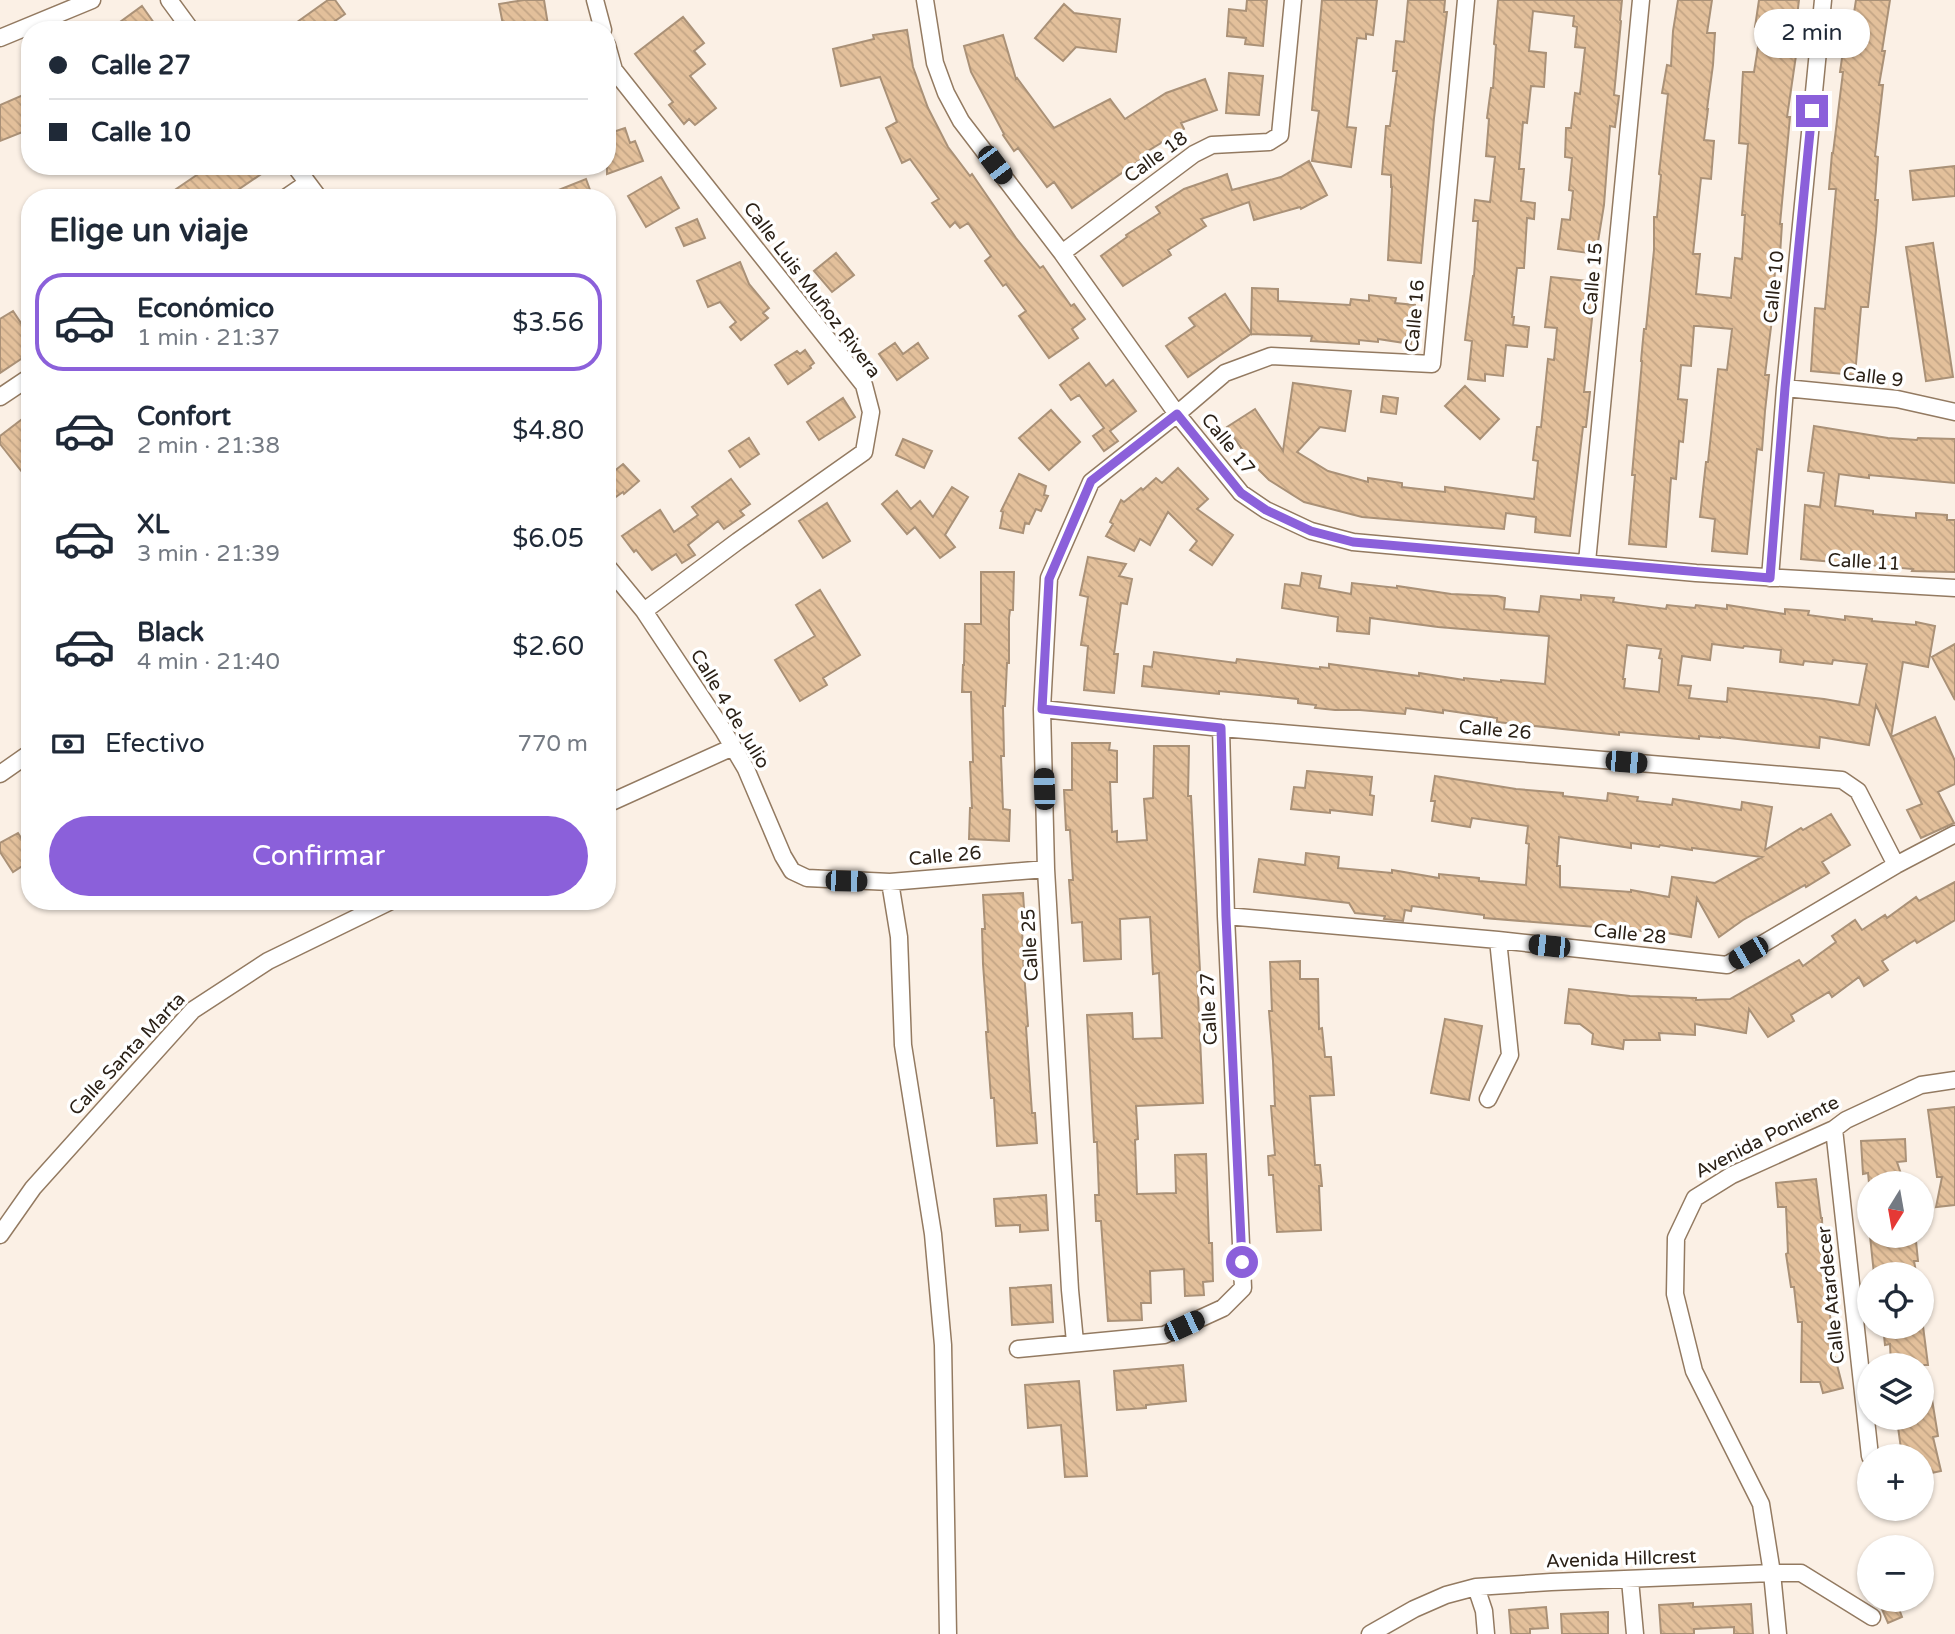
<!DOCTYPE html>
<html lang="es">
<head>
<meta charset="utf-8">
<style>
	body { margin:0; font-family:"Varela Round",sans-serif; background:#f2f2f3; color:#1f2937; height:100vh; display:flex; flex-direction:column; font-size:26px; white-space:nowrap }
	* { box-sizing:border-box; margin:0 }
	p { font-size:23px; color:#747a83 }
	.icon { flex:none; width:38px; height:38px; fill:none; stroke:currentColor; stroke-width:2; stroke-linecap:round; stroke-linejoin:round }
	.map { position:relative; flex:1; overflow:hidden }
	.panel { position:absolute; left:21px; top:189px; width:595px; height:721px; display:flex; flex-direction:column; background:#fff; border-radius:28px; box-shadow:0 2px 5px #0004 }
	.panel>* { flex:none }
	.banner { position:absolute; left:21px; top:21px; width:595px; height:154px; border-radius:28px; box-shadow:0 2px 5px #0004; display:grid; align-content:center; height:154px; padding:0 28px; background:#fff }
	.needle { width:46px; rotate:191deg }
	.tools { position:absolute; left:1857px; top:1171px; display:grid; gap:14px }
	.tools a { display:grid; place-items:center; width:77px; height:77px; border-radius:50%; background:#fff; box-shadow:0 2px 5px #0004; font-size:35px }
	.end { position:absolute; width:32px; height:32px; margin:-16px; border:9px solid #8b60da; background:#fff; box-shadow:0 0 0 4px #fff }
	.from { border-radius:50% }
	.bubble { position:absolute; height:49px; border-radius:24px; background:#fff; box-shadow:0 2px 5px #0004; font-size:23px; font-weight:600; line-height:49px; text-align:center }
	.car { position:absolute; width:21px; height:42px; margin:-21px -10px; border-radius:9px; box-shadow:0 0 5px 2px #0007; background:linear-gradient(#222 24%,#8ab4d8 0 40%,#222 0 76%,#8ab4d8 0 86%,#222 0) }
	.banner b { display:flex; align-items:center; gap:24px; height:66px; font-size:26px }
	.banner b+b { border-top:2px solid #e0e1e3 }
	.banner i { width:18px; height:18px; background:#1f2937 }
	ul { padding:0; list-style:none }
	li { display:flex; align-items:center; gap:21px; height:98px; margin:0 14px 10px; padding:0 14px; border:4px solid transparent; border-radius:28px }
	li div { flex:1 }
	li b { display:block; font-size:26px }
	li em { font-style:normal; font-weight:600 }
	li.selected { border-color:#8b60da }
	li>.icon { width:63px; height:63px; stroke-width:1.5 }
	h2 { padding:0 28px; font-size:32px; line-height:84px }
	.pay { display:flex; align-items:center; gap:18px; height:77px; padding:0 28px; font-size:26px }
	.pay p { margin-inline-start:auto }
	.cta { display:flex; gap:14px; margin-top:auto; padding:14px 28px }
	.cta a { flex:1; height:80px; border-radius:42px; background:#8b60da; color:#fff; font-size:28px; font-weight:600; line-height:80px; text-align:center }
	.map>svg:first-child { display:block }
</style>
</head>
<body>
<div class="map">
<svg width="1955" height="1634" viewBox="0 0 1955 1634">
	<defs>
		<pattern id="building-back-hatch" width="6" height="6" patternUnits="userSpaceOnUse" patternTransform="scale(1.75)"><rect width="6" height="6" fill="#e3c09b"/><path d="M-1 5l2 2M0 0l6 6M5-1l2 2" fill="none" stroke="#c3a585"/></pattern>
	</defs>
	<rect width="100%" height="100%" fill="#fbf0e5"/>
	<path fill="url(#building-back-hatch)" stroke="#aa9177" stroke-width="2" fill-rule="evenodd" d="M328 0H335L345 14 322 30H286Z
		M524 0H544L548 25 518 30H504L499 4Z
		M1247 0H1267L1263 46 1245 44 1246 38 1227 36 1229 9 1246 11Z
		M1322 0H1377L1373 35 1366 34V39L1357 38 1347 127 1356 128 1351 167 1312 161 1319 111 1312 110Z
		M1408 0H1445L1444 12H1447L1434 118 1421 263 1388 260 1392 187H1391V175L1382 174 1386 126H1390L1397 71H1393L1396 41 1404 42Z
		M1498 0H1622L1620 20 1621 21 1614 95 1619 96 1615 127 1610 126 1604 205 1596 254 1558 249 1562 219 1570 220 1573 191 1569 190 1572 158 1565 157 1566 128H1571L1575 93 1580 94 1585 48 1575 47 1577 27 1573 26 1574 16 1533 11 1529 51 1546 53 1544 87 1531 86 1527 123 1523 122 1519 169H1524L1521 201 1535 203 1534 219 1527 218 1524 268H1517L1512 317H1514L1513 325 1529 327 1527 347 1506 345 1503 376 1485 374V381L1468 379 1472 341 1465 340 1473 276H1474L1478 221H1473L1475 200 1490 202 1495 157 1486 156 1489 119 1487 118 1491 88H1493L1496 45 1494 44Z
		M1678 0H1712L1707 33H1715L1713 65 1707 109H1708L1704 140 1714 141 1711 179 1701 178 1693 254H1700L1696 294 1731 298 1735 258 1742 259 1745 215H1742L1748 144 1739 143 1743 72H1754L1761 28 1755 27 1759 0H1799L1794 41 1798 42 1787 117H1790L1780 224H1782L1780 255 1776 254 1773 303H1774L1765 375H1769L1765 411 1762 450 1757 449 1747 554 1712 551 1715 519 1700 517 1706 462H1708L1718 369 1727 370 1732 329 1698 326H1694L1691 366 1681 365 1678 399 1687 400 1683 442 1679 441 1676 479 1671 478 1666 547 1629 544 1635 475H1632L1642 361H1641L1644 329H1646L1654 250V217H1657L1661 175 1659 174 1668 94 1662 93 1667 65 1671 66 1673 31Z
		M1856 0H1890L1882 51H1885L1879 85H1883L1875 156 1878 157 1875 200H1878L1876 230 1868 307H1861L1855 375 1811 371 1815 308 1825 309 1836 189H1829L1832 153H1833L1843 72H1840L1844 44 1849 45Z
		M1064 4 1074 13 1120 19 1116 52 1076 47 1063 61 1035 38Z
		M142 6 159 30H109Z
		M683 17 704 43 694 51 705 64 690 76 716 108 695 125 689 119 684 124 669 105 673 102 635 54Z
		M907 30 913 67 928 108 948 147 970 176 972 174 1016 238 1040 268 1043 266 1071 306 1074 304 1085 319 1072 329 1078 338 1049 358 1019 316 1026 311 1006 284 1003 286 985 261 991 256 968 223 960 228 955 222 950 227 932 203 939 199 910 159 902 163 886 128 897 122 880 77 841 86 833 49 874 39 873 35Z
		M1003 35 1016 79 1017 78 1054 128 1110 99 1125 119 1166 93 1205 79 1217 110 1181 123 1184 129 1148 151 1150 153 1072 208 1054 182 1047 187 1018 148 1014 151 1003 135 1004 134 971 72 964 46Z
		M1229 73 1263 76 1259 115 1226 113Z
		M30 92V129L0 141V105Z
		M625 128 630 143 635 141 643 161 607 174V134Z
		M1309 161 1327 195 1301 209 1300 207 1254 220 1249 202 1201 219 1206 226 1168 250 1171 255 1123 286 1101 256 1127 237 1126 235 1160 213 1156 207 1184 189 1227 174 1232 190 1281 177Z
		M210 166H273L226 198H163Z
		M1955 166V196L1913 200 1910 171Z
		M661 177 679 208 646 227 628 196Z
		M586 179 593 198H541V197Z
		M697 219 705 238 684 246 676 228Z
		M1933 243 1953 377 1926 381 1906 247Z
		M836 253 854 275 832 292 814 271Z
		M740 262 749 284 769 308 763 313 768 318 741 340 730 327 736 322 720 302 708 307 697 281Z
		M1551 277 1596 282 1584 392H1590L1586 427H1583L1570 536 1535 532 1536 517 1506 513 1504 529 1362 517 1304 502 1269 480 1250 461 1227 427 1255 409 1283 451 1293 383 1351 391 1345 431 1320 427 1297 452 1328 471 1368 482V478L1402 483V487L1445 492V487L1534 499 1538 461 1533 460 1537 427H1541L1548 359 1554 360 1557 328 1545 327Z
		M1252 288 1278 289V301L1350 305 1351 299 1369 301V295L1396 298 1395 303 1415 305 1411 344 1378 339V342L1359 340V344L1311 341 1312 336 1251 334 1188 377 1166 346 1195 326 1189 318 1225 294 1251 333Z
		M13 311 21 323 30 317V353L0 373V319Z
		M895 343 903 354 918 343 928 358 897 380 879 354Z
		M805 350 814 363 810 366 811 368 788 384 775 365 797 351 800 354Z
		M1089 363 1106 386 1113 380 1136 411 1110 431 1118 441 1104 451 1093 436 1104 428 1079 395 1071 400 1060 385Z
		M1465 386 1499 419 1480 439 1445 406Z
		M1383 396 1398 398 1396 414 1381 412Z
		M843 398 855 417 819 440 807 422Z
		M1051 410 1080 442 1049 470 1019 438Z
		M30 413V482L0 444V436Z
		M1814 426 1888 438 1917 440 1918 438 1955 439V483L1869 475V478L1839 474 1835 506 1873 511V514L1916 518V513L1947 515V520H1955V572L1912 571 1913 569 1801 559 1805 505 1820 507 1824 473 1808 471Z
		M749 438 759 454 740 467 729 451Z
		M903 439 932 451 924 468 896 455Z
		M623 464 639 481 624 494 623 492 607 503V477Z
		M1178 468 1208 499 1197 509 1233 535 1212 565 1190 550 1197 541 1168 512 1150 545 1140 539 1134 551 1106 536 1113 524 1110 522 1121 500 1124 502 1141 488 1143 490 1156 478 1162 483Z
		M1019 474 1046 486 1044 495 1048 496 1041 511 1036 509 1029 524 1025 523 1023 533 1000 528 1003 512 1001 511Z
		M731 479 750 504 740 511 744 515 724 529 718 521 688 545 695 555 682 563 676 554 652 570 636 550 634 552 622 536 660 510 674 532 698 515 692 507Z
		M952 487 968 497 945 535 955 547 940 558 915 527 907 534 882 504 897 491 911 509 920 501 933 517Z
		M827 503 850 541 823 558 799 521Z
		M1088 557 1126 564 1119 576 1132 579 1127 604 1121 603 1114 654H1118L1114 693 1084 690 1088 646 1081 645 1088 597 1080 595Z
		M981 572H1014L1013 610H1010L1009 618V663H1007L1005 706H1003L1004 756H1001L1003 809 1010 810 1009 841 969 839 970 808H972L970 762H973L971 692H962L963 665H964L965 624H981Z
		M1302 573 1321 576 1319 588 1351 594 1352 583 1397 588V586L1451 594 1497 596 1505 598 1504 609 1539 612 1541 596 1581 600V595L1614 598 1613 602 1666 609 1667 605 1695 608 1696 605 1727 609V605L1785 614V609L1809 611 1808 615 1845 620V616L1872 619V621L1916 625V622L1935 626 1928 667 1903 662 1891 737 1876 705 1869 745 1820 737 1819 748 1720 737V738L1699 736V739L1619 732V735L1497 722V718L1443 710V713L1406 708 1405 714 1360 710H1335L1315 708 1316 705 1298 703V699L1219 691V694L1142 686 1144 666 1152 667 1154 652 1236 663 1237 659 1320 669V667L1329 668V664L1419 676V673L1464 680V678L1501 682V680L1545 684 1549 636 1438 627 1370 618 1369 634 1337 631 1338 617 1282 608 1285 584 1300 586ZM1712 644 1743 648 1744 646 1781 650 1780 662 1803 665 1804 661 1832 664 1833 660 1867 664 1859 705 1824 699 1728 688 1727 702 1689 698 1691 686 1678 685 1682 656 1710 660ZM1627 645 1661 649 1659 658 1662 659 1659 692 1624 688 1625 679H1623Z
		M820 590 860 655 823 678 827 685 800 701 775 660 815 636 796 605Z
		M1955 644V700L1932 657Z
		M1935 717 1955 761V784L1938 792 1954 823 1921 838 1907 810 1922 804 1891 737Z
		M1072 743H1110L1109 750 1117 751V782H1110L1112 832 1117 831V842L1147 840 1144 799 1153 798 1154 746H1189L1188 796H1191L1200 971 1197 972 1203 1103 1136 1106 1138 1139 1135 1140 1137 1194 1176 1193 1175 1155 1206 1154 1209 1243H1212L1213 1281 1203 1282 1204 1295 1185 1296 1184 1269 1150 1271 1151 1303H1141L1142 1320 1108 1321 1101 1221H1096L1095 1195H1099L1097 1142H1094L1087 1015 1132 1013 1133 1039 1162 1038 1159 973 1153 974 1150 917 1120 919 1121 959 1084 961 1082 922 1072 923 1069 880H1073L1070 830H1066L1064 790H1072Z
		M1307 771 1372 777 1370 795 1374 796 1372 815 1330 810V813L1291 809 1294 787 1305 788Z
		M1435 776 1516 789 1563 793V796L1607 801 1608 793 1638 797 1637 801 1672 805 1673 799 1741 810 1742 802 1772 807 1765 850 1801 828 1803 830 1831 814 1850 845 1822 862 1829 873 1806 887 1805 885 1743 920 1719 937 1697 898 1691 937 1655 931V933L1624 928 1596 927 1484 918V915L1412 906 1411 911 1405 910 1403 921 1384 919 1385 916 1355 913 1349 903 1254 892 1259 859 1305 865 1306 853 1339 857 1338 868 1392 873V870L1439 878V874L1479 878V881L1526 885 1529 844 1526 843 1528 826 1472 818 1470 827 1432 821 1435 801H1431ZM1559 837 1631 848V843L1659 847 1660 845 1692 850V848L1762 857 1715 883 1672 877 1669 897 1631 890V892L1560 887V866H1557Z
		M18 833 30 852V861L13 872 0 852V843Z
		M1955 882V920L1917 943 1915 940 1882 961 1888 970 1864 986 1859 977 1832 997 1829 992 1791 1015 1794 1021 1768 1037 1749 1009 1746 1033 1695 1024V1035L1659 1033 1660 1040H1624L1623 1049 1592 1044 1593 1034 1580 1024 1565 1023 1569 989 1630 996 1696 998V1000L1730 999 1799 960 1803 966 1836 942 1832 936 1855 920 1862 930 1885 915 1887 918 1916 897 1919 901Z
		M1023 893 1025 924H1022L1023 958 1028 1026 1026 1027 1032 1113H1035L1037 1143 997 1146 994 1098H991L986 1032H988L983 964 982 929H985L983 895Z
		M1300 961V979H1318L1319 1029 1322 1028 1325 1057H1331L1334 1095 1310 1096 1315 1165H1320L1322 1186H1319L1321 1230 1277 1232 1273 1175H1269L1268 1156 1275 1155 1271 1106H1275L1273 1061 1269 1011H1272L1270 962Z
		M1445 1019 1482 1026 1469 1100 1431 1093Z
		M1955 1107V1205L1936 1207 1942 1177H1937L1928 1110Z
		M1905 1139 1906 1161 1897 1162 1904 1183H1869L1868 1173 1863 1174 1861 1141Z
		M1816 1179 1821 1218H1822L1823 1260 1831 1323V1357H1835L1843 1388 1823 1393 1820 1382H1801L1802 1322H1798L1794 1287H1791L1786 1254 1788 1253 1786 1207H1778L1776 1183Z
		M1046 1195 1048 1230 1020 1232V1225L996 1226 994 1199Z
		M1870 1236H1892L1893 1243 1916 1241 1918 1261H1914L1916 1272 1874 1274Z
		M1051 1285 1053 1322 1012 1325 1010 1288Z
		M1883 1326H1923L1928 1365H1891L1890 1344 1885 1345Z
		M1183 1365 1186 1401 1146 1405V1408L1117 1410 1114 1371Z
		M1079 1381 1087 1476 1065 1477 1061 1425 1028 1428 1025 1385Z
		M1922 1387H1930L1938 1436 1933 1437 1941 1471 1922 1475V1456H1902L1897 1420 1922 1418Z
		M1896 1601 1902 1617 1888 1623 1881 1607Z
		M1693 1603V1607L1751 1604 1753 1634H1734V1627L1694 1629V1634H1661L1659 1605Z
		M1546 1607 1548 1628 1530 1629V1634H1511L1509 1610Z
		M1608 1612V1634H1562L1561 1614Z"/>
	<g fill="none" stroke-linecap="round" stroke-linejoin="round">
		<defs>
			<path id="minor" d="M169 0 191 30
				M595 0 603 30
				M925 0 935 63 946 93 961 121 1062 253 1177 414 1241 493 1266 510 1311 531 1353 542 1696 573 1955 588
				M0 38 92 0
				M607 45 614 70 864 385 871 412 864 452 738 541 644 611
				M295 166 319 198
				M285 198 307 183
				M1062 253 1194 154 1212 145 1269 142 1280 135 1293 0
				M1785 388 1897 399 1955 412
				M0 397 30 377
				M1587 562 1641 0
				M607 566 644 611 723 730 746 769 783 856 792 871 807 878 890 882 1046 869
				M1770 578 1785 388 1823 0
				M1042 709 1221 728 1842 780 1858 791 1896 865
				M0 774 30 753
				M607 804 733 747
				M890 882 899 937 903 1045 933 1234 943 1345 948 1634
				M1226 916 1498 940 1727 965 1896 865 1955 834
				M1488 1099 1510 1055 1498 940
				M1834 1129 1870 1456
				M0 1235 33 1188 193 1010 268 961 391 901
				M1075 1342 1070 1290 1046 869 1042 709 1049 578 1091 482 1177 414 1225 373 1271 356 1432 364 1466 0
				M1018 1349 1164 1335 1223 1308 1243 1288 1226 916 1221 728
				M1630 1580 1635 1634
				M1476 1587 1484 1611 1486 1634
				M1370 1634 1414 1609 1446 1595 1476 1587 1551 1582 1772 1573H1801L1872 1617
				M1778 1634 1772 1573 1761 1504 1694 1371 1675 1294 1676 1238 1695 1198 1732 1175 1834 1129 1846 1120 1921 1085 1955 1080"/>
		</defs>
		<use href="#minor" stroke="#937a61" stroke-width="19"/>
		<use href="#minor" stroke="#fff" stroke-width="16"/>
	</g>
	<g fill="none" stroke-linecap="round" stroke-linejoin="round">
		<path stroke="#8b60da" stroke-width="9" d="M1242 1262 1226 916 1221 728 1042 709 1049 579 1091 481 1177 414 1241 493 1266 510 1311 531 1353 542 1770 578 1785 388 1812 111"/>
	</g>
	<g text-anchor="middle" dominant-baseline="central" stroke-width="7" stroke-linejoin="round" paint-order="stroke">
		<g font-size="19" fill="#2b2117" stroke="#fff">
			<text transform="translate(1156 157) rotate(-36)">Calle 18</text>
			<text transform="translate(1593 279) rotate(-85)">Calle 15</text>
			<text transform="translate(1774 287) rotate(-84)">Calle 10</text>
			<text transform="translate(812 290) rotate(53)">Calle Luis Muñoz Rivera</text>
			<text transform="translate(1415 316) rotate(-85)">Calle 16</text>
			<text transform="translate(1873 377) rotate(7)">Calle 9</text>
			<text transform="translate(1228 444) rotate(51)">Calle 17</text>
			<text transform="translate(1864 562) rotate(3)">Calle 11</text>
			<text transform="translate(730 709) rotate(59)">Calle 4 de Julio</text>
			<text transform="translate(1495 730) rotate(5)">Calle 26</text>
			<text transform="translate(945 856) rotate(-5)">Calle 26</text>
			<text transform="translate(1630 934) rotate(6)">Calle 28</text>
			<text transform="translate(1030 945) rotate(-93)">Calle 25</text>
			<text transform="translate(1209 1009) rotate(-93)">Calle 27</text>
			<text transform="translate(127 1054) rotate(-47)">Calle Santa Marta</text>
			<text transform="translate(1767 1137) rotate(-27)">Avenida Poniente</text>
			<text transform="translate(1831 1295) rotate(-96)">Calle Atardecer</text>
			<text transform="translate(1621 1559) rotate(-2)">Avenida Hillcrest</text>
		</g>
	</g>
</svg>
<div class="tools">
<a><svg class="needle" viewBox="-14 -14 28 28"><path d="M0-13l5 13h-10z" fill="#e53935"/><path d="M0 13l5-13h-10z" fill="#747a83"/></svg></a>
<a><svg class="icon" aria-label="locate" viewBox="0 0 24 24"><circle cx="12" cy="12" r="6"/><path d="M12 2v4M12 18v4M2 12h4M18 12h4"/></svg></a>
<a><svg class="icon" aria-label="layers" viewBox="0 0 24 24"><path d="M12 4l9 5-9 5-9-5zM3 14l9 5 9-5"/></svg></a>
<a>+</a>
<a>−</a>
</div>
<i class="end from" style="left:1242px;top:1262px"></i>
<i class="end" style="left:1812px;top:111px"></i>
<div class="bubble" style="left:1754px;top:9px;width:116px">2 min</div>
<i class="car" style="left:995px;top:165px;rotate:143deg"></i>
<i class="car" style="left:1626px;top:762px;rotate:95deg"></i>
<i class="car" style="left:1044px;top:789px;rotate:358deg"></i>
<i class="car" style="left:846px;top:881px;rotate:91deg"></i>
<i class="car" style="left:1549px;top:946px;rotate:276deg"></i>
<i class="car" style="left:1748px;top:953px;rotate:240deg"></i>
<i class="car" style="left:1184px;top:1326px;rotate:65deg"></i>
<div class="banner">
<b><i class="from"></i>Calle 27</b>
<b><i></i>Calle 10</b>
</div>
<section class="panel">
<h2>Elige un viaje</h2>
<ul>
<li class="selected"><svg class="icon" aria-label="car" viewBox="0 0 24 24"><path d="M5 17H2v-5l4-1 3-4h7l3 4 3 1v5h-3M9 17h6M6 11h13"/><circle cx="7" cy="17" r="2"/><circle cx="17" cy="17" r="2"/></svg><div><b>Económico</b><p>1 min · 21:37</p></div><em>$3.56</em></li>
<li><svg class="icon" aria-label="car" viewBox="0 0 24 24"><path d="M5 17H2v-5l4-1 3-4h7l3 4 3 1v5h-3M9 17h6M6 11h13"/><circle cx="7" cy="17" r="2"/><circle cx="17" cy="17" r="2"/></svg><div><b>Confort</b><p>2 min · 21:38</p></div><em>$4.80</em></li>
<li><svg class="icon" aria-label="car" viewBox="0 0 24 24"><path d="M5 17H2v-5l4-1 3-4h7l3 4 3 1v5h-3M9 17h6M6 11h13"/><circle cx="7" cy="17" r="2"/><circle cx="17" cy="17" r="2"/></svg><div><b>XL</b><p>3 min · 21:39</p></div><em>$6.05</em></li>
<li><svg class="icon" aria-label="car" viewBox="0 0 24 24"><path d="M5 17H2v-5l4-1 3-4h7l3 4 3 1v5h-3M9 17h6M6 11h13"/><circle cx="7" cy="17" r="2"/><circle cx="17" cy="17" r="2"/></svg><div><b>Black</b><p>4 min · 21:40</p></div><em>$2.60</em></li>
</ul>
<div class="pay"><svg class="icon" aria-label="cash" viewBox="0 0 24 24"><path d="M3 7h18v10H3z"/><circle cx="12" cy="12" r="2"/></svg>Efectivo<p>770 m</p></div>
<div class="cta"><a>Confirmar</a></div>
</section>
</div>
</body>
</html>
